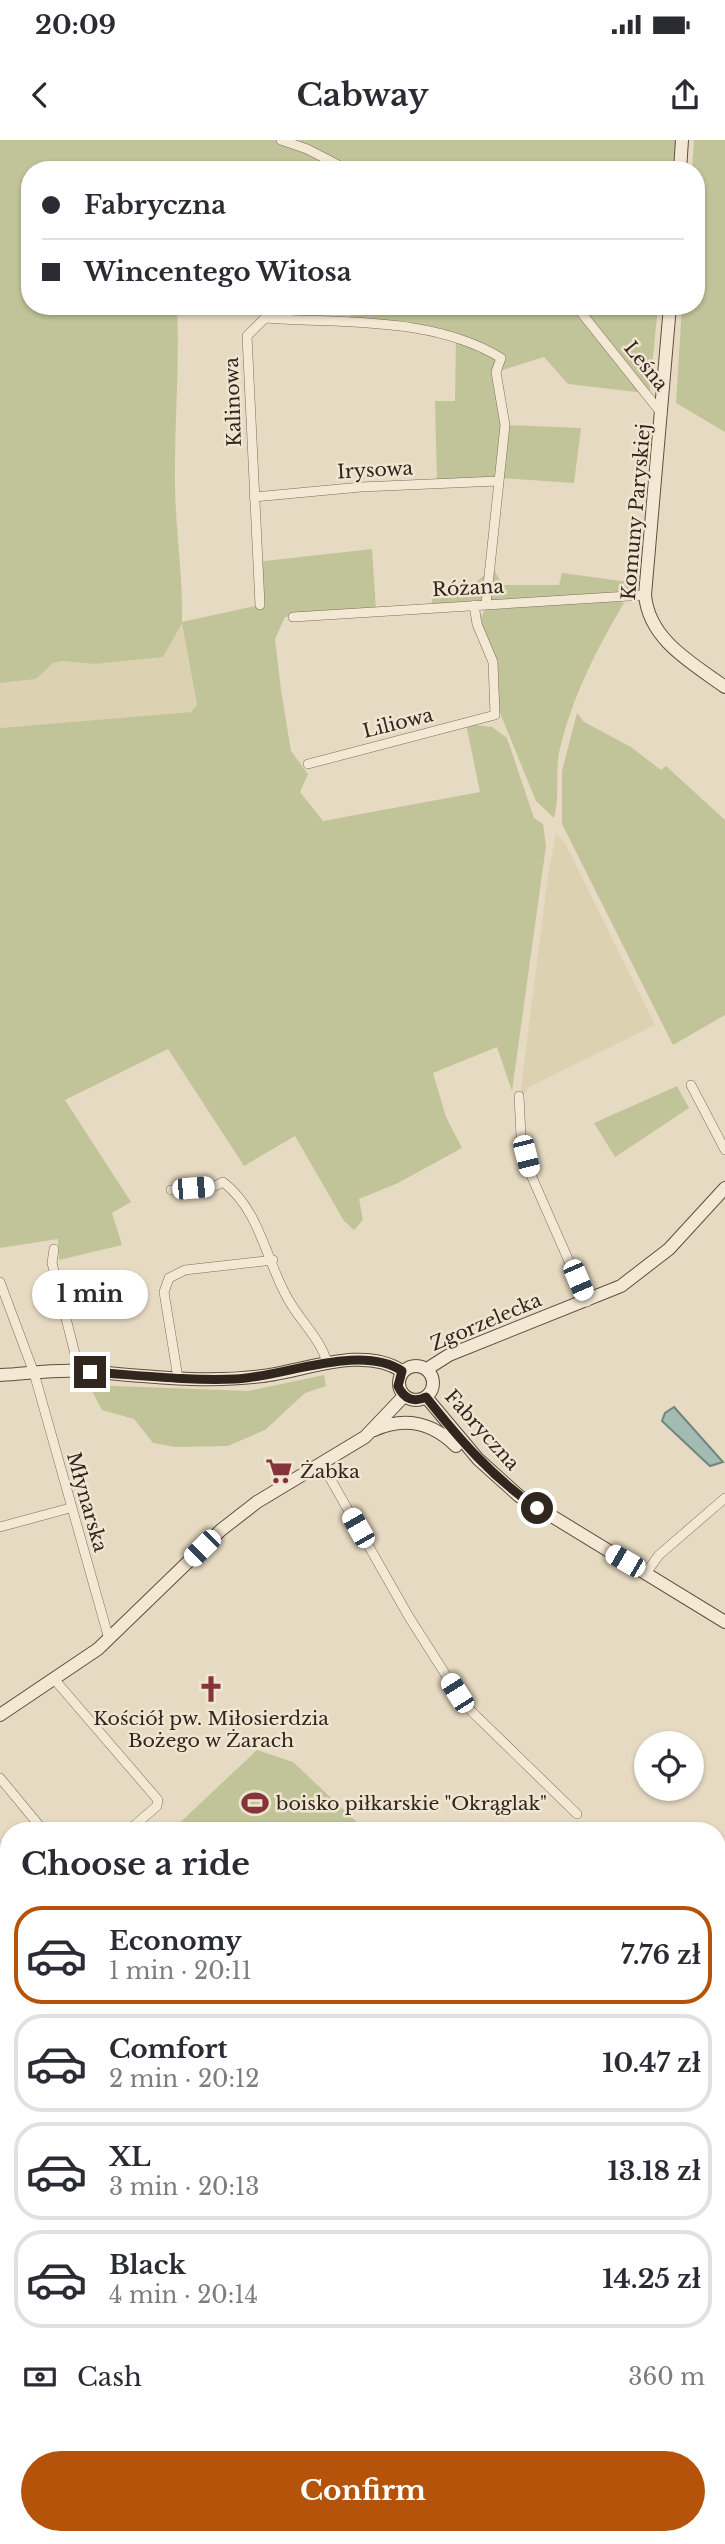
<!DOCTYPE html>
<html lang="en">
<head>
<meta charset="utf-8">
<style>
	body { margin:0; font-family:"Libre Baskerville",serif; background:#f7f7f7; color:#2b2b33; height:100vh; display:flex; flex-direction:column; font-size:26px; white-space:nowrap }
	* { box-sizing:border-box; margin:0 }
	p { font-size:23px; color:#7c7c81 }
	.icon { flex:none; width:38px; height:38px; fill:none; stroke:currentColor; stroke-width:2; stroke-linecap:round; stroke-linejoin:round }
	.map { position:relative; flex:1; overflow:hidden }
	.panel { position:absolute; left:0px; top:1682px; width:726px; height:723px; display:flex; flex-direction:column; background:#fff; border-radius:28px 28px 0 0; box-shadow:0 2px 5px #0004 }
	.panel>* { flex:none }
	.banner { position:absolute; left:21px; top:21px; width:684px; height:154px; border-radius:28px; box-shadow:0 2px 5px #0004; display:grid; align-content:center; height:154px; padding:0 21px; background:#fff }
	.fabs { position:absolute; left:634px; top:1591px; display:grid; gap:14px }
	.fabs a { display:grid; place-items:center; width:70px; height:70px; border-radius:50%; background:#fff; box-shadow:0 2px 5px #0004; font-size:35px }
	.end { position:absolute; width:32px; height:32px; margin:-16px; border:9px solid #31261e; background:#fff; box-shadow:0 0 0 4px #fff }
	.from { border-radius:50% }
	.bubble { position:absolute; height:49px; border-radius:24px; background:#fff; box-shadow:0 2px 5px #0004; font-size:23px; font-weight:700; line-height:49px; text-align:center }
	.car { position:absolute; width:21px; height:42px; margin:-21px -10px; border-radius:9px; box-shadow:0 0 5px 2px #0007; background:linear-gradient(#fff 24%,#345 0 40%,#fff 0 76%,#345 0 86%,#fff 0) }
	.banner b { display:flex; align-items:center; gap:24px; height:66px; font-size:26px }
	.banner b+b { border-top:2px solid #e1e1e2 }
	.banner i { width:18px; height:18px; background:#2b2b33 }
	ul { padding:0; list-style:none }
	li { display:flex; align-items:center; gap:21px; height:98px; margin:0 14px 10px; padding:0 7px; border:4px solid #e1e1e2; border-radius:28px }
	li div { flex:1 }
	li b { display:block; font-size:26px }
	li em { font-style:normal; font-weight:700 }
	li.current { border-color:#b45309 }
	li>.icon { width:63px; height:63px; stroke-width:1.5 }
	h2 { padding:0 21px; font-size:32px; line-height:84px }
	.pay { display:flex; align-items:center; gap:18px; height:77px; padding:0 21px; font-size:26px }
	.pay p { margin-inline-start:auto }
	.cta { display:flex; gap:14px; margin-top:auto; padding:14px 21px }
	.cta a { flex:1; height:80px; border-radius:42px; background:#b45309; color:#fff; font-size:28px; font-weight:700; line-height:80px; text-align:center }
	.status { display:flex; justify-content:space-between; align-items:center; height:49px; padding:0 35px; background:#fff; direction:ltr }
	.status svg { height:19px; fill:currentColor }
	header { display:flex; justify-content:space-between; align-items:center; height:91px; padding:0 21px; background:#fff; font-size:32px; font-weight:700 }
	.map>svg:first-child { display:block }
</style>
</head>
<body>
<div class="status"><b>20:09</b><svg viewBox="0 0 49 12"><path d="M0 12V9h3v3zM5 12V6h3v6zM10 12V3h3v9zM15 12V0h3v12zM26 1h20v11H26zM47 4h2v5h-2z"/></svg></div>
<header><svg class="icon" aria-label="back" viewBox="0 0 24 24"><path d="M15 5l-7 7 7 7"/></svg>Cabway<svg class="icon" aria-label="share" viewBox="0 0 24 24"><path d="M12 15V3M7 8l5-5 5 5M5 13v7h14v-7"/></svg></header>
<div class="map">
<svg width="725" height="2404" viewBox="0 0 725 2404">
	<rect width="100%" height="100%" fill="#e7dac2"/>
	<path fill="#dcd2b1" d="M182 482 197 566 192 572 0 588V543L36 539 53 523 62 521 93 524Z
		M556 694 565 703 655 885 529 947 522 957 521 948 548 735Z"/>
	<path fill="#c1c498" d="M0 0H676L673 30H30V166H177C180 227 174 287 175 348 176 393 183 437 182 482L260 465 256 422 372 409 376 470 285 477 275 499 281 550 291 611 308 634 300 652 323 681 480 652 466 584 492 587 507 598 534 678 543 684 546 706 512 951 497 907 433 933 446 977 462 1008 398 1043 359 1059 363 1080 354 1090 344 1081 295 996 244 1026 168 909 65 960 131 1062 112 1073 122 1105 59 1120 58 1099 0 1108V588L191 572 197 565 182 483 163 517 93 524 62 521 53 523 36 539 0 543Z
		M694 0H725V292L676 263 682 166H696V30H692Z
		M351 166H658L649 258 645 253 568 244 544 217 496 232 505 285 581 288 574 343 499 338 437 344 435 261H455L456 198 415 188 350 184Z
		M490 424 503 445H559L562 433 636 443 626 457 432 467V454L466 451 489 431Z
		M616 461 624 463C596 510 571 559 559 613 555 634 560 656 554 678L536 661 500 573 481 477 486 468Z
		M577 573 584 582 631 607 661 630 666 626 725 680V875L673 905 562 684V631Z
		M677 946 689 968 615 1017 594 983Z
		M324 1235 326 1246 305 1253 265 1290 228 1306 176 1307 153 1303 134 1279 102 1270 89 1245 248 1251Z
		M257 1610 293 1622 360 1685V1690H172Z
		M718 1931 725 1937V2108L718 2102Z
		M718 2113 725 2119V2194L718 2188Z
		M718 2207 725 2212V2404H458L461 2396H718Z
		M9 2300V2396H118L111 2404H0V2309Z
		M137 2396H452L449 2404H129Z"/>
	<path fill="#a4bbb3" stroke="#6d877f" stroke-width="2" d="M674 1267 723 1322 710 1326 662 1281 665 1273Z"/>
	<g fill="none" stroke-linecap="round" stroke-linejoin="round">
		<defs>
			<path id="street" d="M281 0 307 9 348 30
				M576 166 662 274
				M254 357 361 347 498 341
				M260 465 247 196 265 178C343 184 432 176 501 218L496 232 505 285 486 464
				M293 477 645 455
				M308 624 495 575 493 522 477 484 474 465
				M691 945 725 1010
				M519 956 521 996 531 1035 587 1162
				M171 1050 215 1046 223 1042C260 1070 266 1121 288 1159 300 1181 321 1199 327 1223
				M54 1109 52 1123 75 1214 77 1231
				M0 1142 34 1233 109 1499
				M178 1238 164 1152 169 1138 185 1130 273 1120
				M322 1324 409 1477 465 1565 577 1674
				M0 1387 70 1368
				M646 1433 659 1415 725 1358
				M54 1539 158 1660 157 1666 129 1690
				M0 1638 43 1690
				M0 1785 9 1795
				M0 1810 9 1802
				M0 2078 9 2069
				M0 2105 9 2113
				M718 2107 725 2113
				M718 2197 725 2203
				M0 2294 9 2285
				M111 2404 118 2396
				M453 2404 455 2396"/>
			<path id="secondary" d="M680 30 682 0
				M670 166 645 455C649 500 692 523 725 547
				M399 1243a17 17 0 1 1 34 0a17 17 0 1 1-34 0Z
				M427 1229 449 1215 621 1146 669 1109 725 1048
				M0 1235C26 1234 54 1229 80 1231 140 1235 202 1244 262 1236 305 1231 363 1205 402 1231
				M426 1257 478 1319 519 1356 725 1482
				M374 1290C405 1276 433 1283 456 1306
				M0 1575 98 1509 221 1390 257 1362 365 1297 404 1256"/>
		</defs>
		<use href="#street" stroke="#7f6c5c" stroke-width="10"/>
		<use href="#secondary" stroke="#614e3f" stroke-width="14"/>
		<use href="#street" stroke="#f3e8d4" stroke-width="9"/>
		<use href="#secondary" stroke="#f3e8d4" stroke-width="12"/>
	</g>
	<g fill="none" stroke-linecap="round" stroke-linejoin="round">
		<path stroke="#31261e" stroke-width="9" d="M90 1232C138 1235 187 1241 235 1239 283 1237 361 1203 402 1231L398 1246C404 1259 414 1263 426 1257 459 1299 493 1338 537 1368"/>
	</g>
	<defs>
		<symbol id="supermarket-bare" viewBox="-9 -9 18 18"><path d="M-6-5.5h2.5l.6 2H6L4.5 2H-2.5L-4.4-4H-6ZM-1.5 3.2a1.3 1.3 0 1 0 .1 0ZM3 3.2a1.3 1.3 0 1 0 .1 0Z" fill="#863439" stroke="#f0e5d1" stroke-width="2.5" paint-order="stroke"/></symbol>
		<symbol id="church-bare" viewBox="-9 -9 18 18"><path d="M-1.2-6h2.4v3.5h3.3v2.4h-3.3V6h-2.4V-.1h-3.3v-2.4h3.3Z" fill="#863439" stroke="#f0e5d1" stroke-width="2.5" paint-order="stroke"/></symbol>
		<symbol id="stadium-bare" viewBox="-9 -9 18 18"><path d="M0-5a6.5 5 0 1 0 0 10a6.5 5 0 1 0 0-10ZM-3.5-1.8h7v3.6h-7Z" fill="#863439" stroke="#f0e5d1" stroke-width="2.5" paint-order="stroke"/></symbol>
	</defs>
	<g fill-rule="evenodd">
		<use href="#supermarket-bare" x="260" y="1312" width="38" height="38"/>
		<use href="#church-bare" x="192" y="1530" width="38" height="38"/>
		<use href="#stadium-bare" x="236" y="1644" width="38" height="38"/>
	</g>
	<g text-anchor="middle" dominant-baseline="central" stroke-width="5" stroke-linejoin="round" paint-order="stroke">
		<g font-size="19" fill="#31261e" stroke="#f0e5d1">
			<text transform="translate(646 226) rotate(51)">Leśna</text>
			<text transform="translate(233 262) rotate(-92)">Kalinowa</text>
			<text transform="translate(375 330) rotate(-3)">Irysowa</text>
			<text transform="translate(636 372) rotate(-85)">Komuny Paryskiej</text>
			<text transform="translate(468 448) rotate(-3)">Różana</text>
			<text transform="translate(398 583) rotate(-14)">Liliowa</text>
			<text transform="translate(486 1182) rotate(-23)">Zgorzelecka</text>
			<text transform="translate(482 1290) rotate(48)">Fabryczna</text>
			<text transform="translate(87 1362) rotate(74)">Młynarska</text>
		</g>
		<g font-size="19" fill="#31261e" stroke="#f0e5d1" text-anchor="start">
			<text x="300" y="1331">Żabka</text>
			<text x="211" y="1578" text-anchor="middle">Kościół pw. Miłosierdzia<tspan x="211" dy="22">Bożego w Żarach</tspan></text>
			<text x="276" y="1663">boisko piłkarskie "Okrąglak"</text>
		</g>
	</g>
</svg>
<div class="fabs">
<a><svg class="icon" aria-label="locate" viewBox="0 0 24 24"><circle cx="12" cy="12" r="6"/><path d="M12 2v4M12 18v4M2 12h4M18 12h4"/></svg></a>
</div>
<i class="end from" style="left:537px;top:1368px"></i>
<i class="end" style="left:90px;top:1232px"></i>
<div class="bubble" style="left:32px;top:1130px;width:116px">1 min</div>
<i class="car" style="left:526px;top:1016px;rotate:166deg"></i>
<i class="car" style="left:193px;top:1048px;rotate:85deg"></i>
<i class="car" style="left:578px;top:1140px;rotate:157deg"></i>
<i class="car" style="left:358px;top:1388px;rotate:330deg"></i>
<i class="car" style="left:202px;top:1408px;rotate:225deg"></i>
<i class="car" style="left:625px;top:1421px;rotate:300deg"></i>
<i class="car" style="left:457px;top:1553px;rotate:328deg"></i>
<div class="banner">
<b><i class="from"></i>Fabryczna</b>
<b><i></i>Wincentego Witosa</b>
</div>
<section class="panel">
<h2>Choose a ride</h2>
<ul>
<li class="current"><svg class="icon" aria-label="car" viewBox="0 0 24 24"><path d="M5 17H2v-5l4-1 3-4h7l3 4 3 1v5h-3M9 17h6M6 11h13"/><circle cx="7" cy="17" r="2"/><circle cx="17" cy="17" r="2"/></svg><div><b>Economy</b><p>1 min · 20:11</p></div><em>7.76 zł</em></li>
<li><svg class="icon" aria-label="car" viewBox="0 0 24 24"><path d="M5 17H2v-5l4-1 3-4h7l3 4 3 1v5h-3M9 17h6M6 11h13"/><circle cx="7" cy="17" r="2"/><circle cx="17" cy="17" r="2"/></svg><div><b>Comfort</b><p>2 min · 20:12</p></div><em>10.47 zł</em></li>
<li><svg class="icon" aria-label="car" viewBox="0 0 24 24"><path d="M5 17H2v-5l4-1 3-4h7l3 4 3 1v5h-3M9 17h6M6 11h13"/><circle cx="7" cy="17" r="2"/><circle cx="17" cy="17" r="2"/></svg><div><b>XL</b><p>3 min · 20:13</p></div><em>13.18 zł</em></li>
<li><svg class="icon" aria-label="car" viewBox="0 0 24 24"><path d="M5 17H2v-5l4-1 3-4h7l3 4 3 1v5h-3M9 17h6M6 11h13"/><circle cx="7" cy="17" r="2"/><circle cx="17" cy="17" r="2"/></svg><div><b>Black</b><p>4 min · 20:14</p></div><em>14.25 zł</em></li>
</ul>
<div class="pay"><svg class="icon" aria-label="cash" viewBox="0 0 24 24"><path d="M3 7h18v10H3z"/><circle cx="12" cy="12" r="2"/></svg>Cash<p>360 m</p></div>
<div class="cta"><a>Confirm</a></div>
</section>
</div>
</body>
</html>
